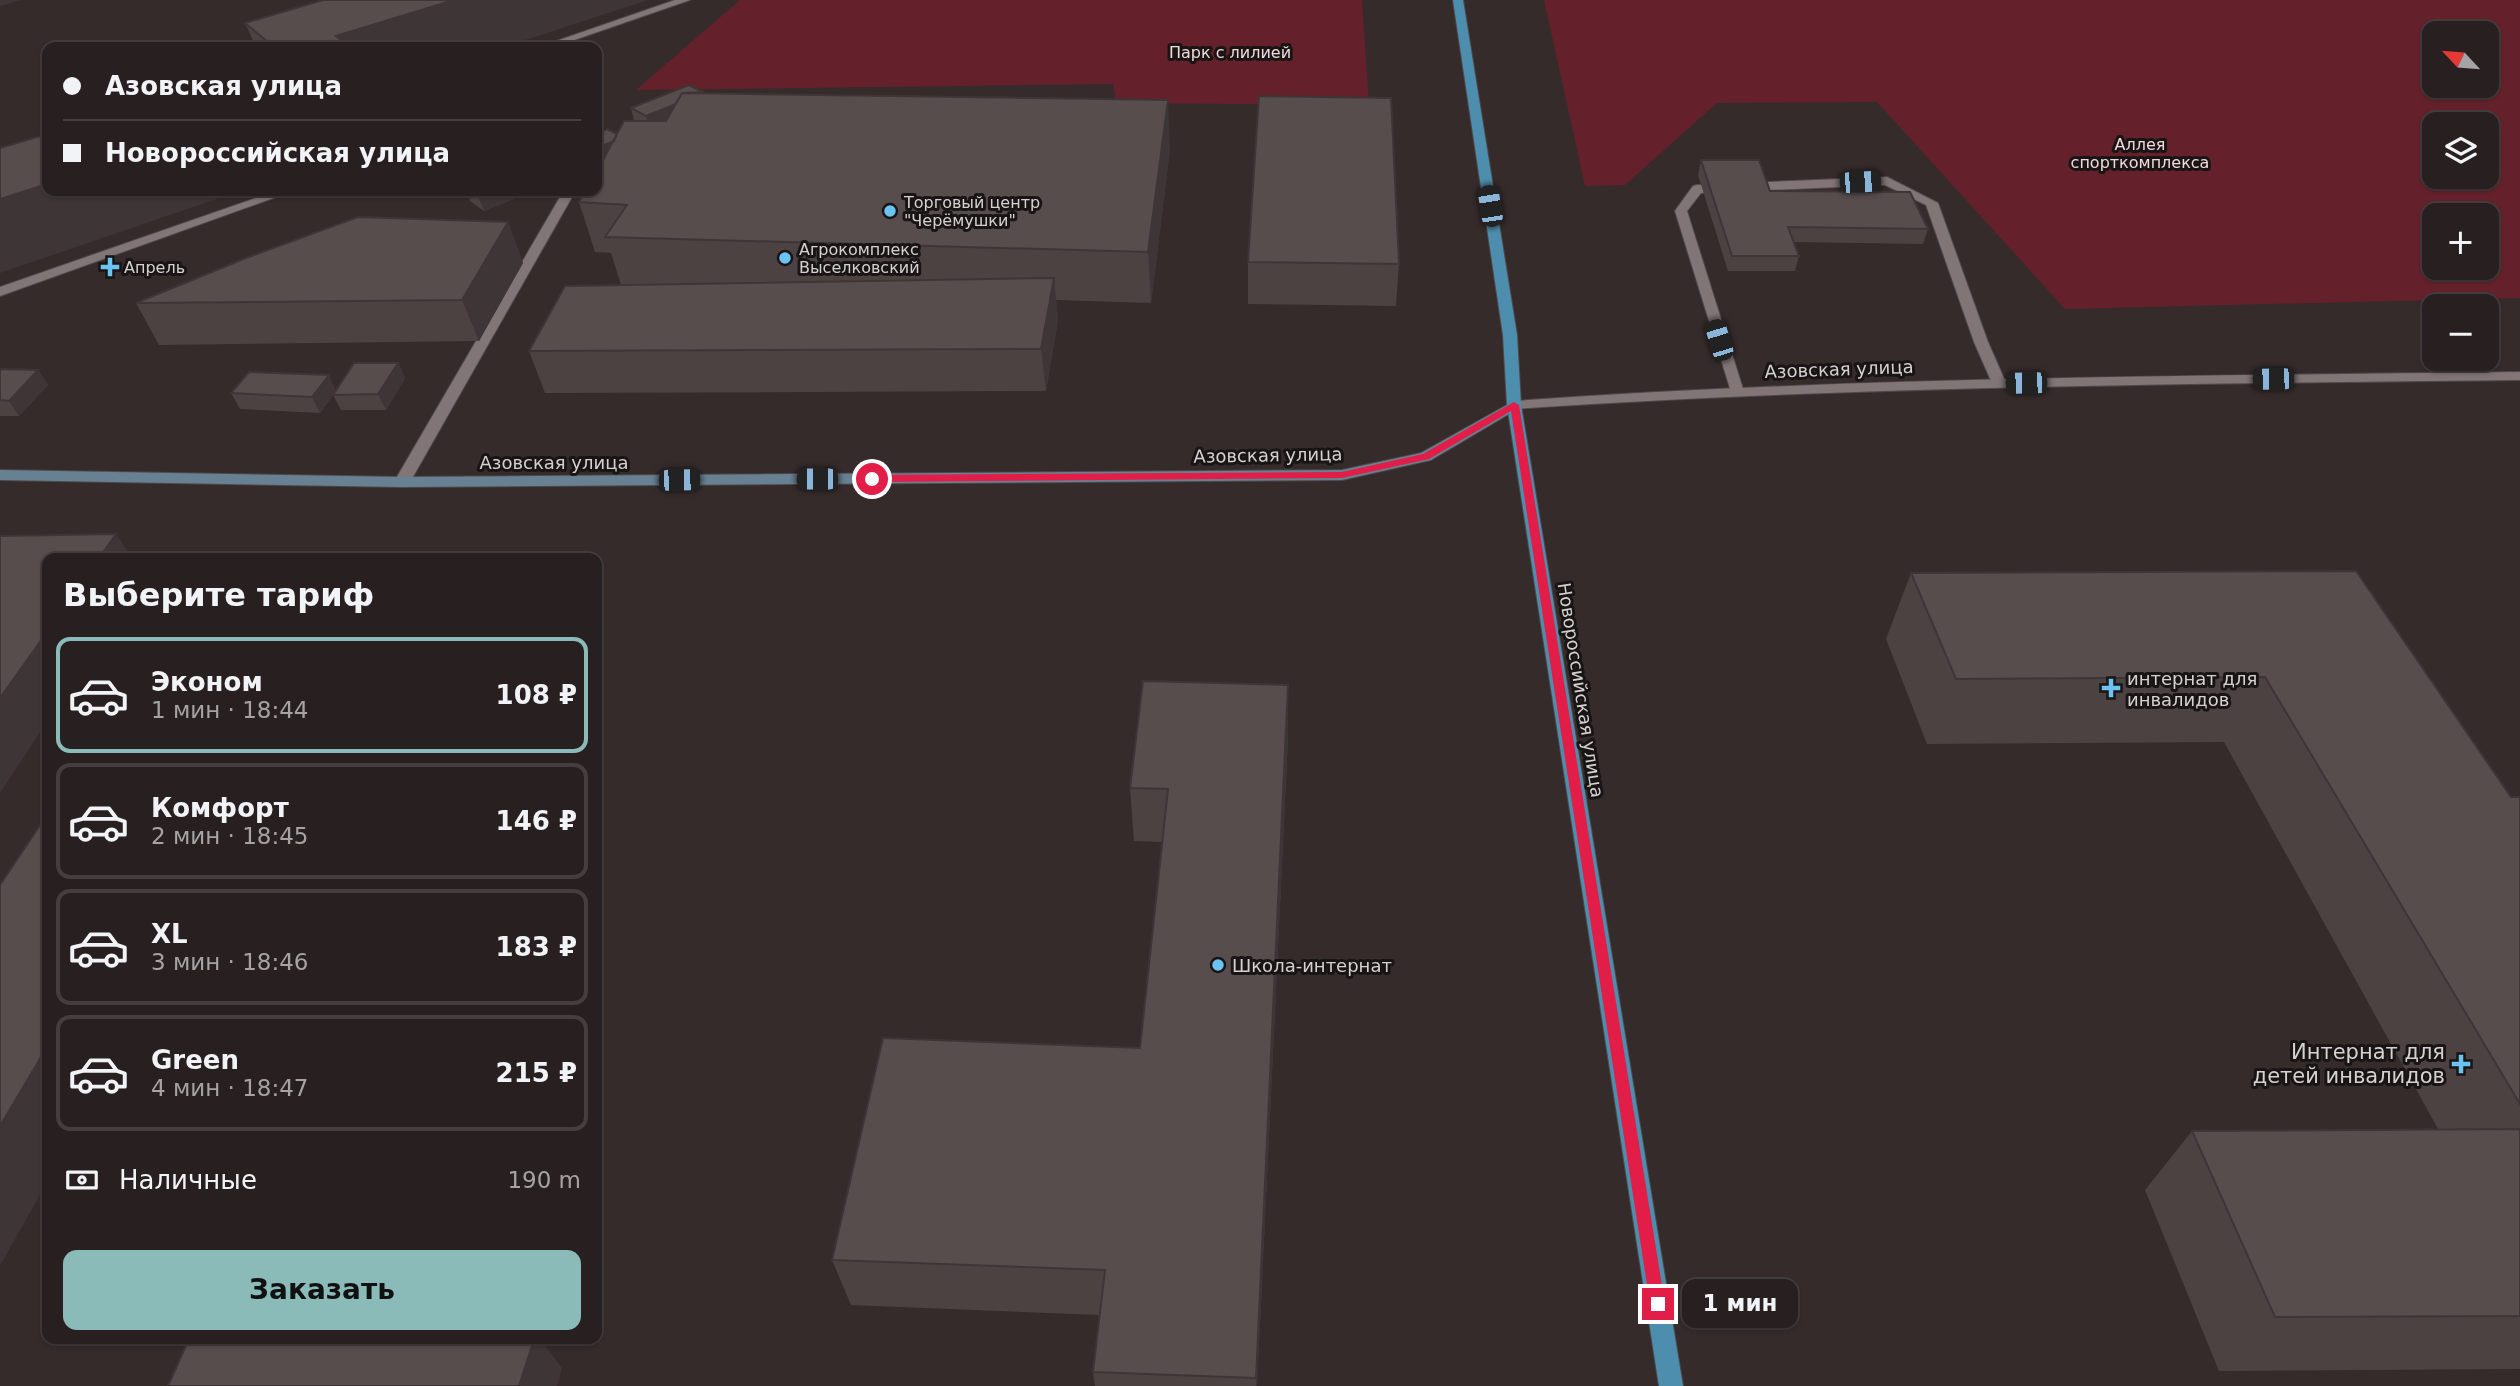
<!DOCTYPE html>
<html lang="ru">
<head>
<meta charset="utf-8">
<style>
	body { margin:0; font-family:"DejaVu Sans",sans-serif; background:#302829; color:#f1f3f6; height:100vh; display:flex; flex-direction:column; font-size:26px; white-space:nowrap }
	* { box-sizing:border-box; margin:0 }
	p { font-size:23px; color:#a5a3a5 }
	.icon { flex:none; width:38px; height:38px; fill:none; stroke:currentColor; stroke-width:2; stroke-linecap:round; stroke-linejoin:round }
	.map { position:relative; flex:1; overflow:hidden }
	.sheet { position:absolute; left:42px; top:553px; width:560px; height:791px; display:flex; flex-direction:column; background:#282020; border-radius:14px; box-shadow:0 2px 5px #0004,0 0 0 2px #443e3e }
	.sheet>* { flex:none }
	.top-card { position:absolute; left:42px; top:42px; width:560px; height:154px; border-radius:14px; box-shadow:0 2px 5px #0004,0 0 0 2px #443e3e; display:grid; align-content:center; height:154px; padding:0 21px; background:#282020 }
	.needle { width:46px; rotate:296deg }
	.tools { position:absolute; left:2422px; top:21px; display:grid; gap:14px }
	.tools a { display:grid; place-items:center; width:77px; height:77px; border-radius:14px; background:#282020; box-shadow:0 2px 5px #0004,0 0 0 2px #443e3e; font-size:35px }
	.end { position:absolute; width:32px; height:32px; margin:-16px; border:9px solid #e11d48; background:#fff; box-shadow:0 0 0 4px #fff }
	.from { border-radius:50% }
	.bubble { position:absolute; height:49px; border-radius:14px; background:#282020; box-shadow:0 2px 5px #0004,0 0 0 2px #443e3e; font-size:23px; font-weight:700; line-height:49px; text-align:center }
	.car { position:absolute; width:21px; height:42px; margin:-21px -10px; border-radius:9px; box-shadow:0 0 5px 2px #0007; background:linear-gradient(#222 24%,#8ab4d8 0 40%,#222 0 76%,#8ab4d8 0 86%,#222 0) }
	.top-card b { display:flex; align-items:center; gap:24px; height:66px; font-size:26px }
	.top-card b+b { border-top:2px solid #443e3e }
	.top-card i { width:18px; height:18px; background:#f1f3f6 }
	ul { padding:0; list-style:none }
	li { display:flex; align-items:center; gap:21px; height:116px; margin:0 14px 10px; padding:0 7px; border:4px solid #443e3e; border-radius:14px }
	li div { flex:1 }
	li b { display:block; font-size:26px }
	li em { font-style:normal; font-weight:700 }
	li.on { border-color:#8bbbb9 }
	li>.icon { width:63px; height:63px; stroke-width:1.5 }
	h2 { padding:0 21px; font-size:32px; line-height:84px }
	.pay { display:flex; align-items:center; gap:18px; height:77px; padding:0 21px; font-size:26px }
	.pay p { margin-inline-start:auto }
	.button { display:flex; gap:14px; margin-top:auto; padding:14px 21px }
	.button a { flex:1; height:80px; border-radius:14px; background:#8bbbb9; color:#111; font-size:28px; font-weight:700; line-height:80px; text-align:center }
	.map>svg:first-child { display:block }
</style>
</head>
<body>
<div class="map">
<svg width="2520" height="1386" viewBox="0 0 2520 1386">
	<rect width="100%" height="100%" fill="#352b2b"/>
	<path fill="#64212b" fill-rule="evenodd" d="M740 0H1362L1369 105 1116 103 1113 84 636 90Z
		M1544 0H2520V298L2065 309 1877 102 1717 103 1625 185 1585 186ZM2434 33H2487V86H2434ZM2434 124H2487V177H2434ZM2434 215H2487V268H2434Z"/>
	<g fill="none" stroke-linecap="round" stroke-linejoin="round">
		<defs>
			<path id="service" d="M675 0H690L554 47H539Z
				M1887 177 1938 203 1988 342 2006 383 2004 386H1994L1992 383 1974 342 1926 205 1885 185 1701 193 1687 211 1744 392 1737 396 1732 395 1675 211 1677 208 1693 186 1697 185Z
				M276 191H293L0 296V287Z
				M566 193 572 197 410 482 402 487 397 485 394 482 560 197Z"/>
			<path id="tertiary" d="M2520 372V380C2184 384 1849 386 1514 409L1507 405 1514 401C1849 377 2184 376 2520 372Z"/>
			<path id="secondary" d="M1514 401 1519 402 1521 405 1519 408 1431 460 1342 480 402 487 0 480V470L402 477 1342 470 1421 453Z"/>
			<path id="primary" d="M1453 0H1463L1517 335 1521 405 1683 1386H1659L1507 405 1503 335Z"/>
		</defs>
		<use href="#service" stroke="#504949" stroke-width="2"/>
		<use href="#tertiary" stroke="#504949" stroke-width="2"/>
		<use href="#secondary" stroke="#504949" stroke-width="2"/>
		<use href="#primary" stroke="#504949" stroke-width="2"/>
		<use href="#service" fill="#817576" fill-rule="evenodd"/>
		<use href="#tertiary" fill="#817576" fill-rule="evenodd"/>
		<use href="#secondary" fill="#678192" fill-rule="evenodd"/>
		<use href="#primary" fill="#4d8eae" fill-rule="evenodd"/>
	</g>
	<path fill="#4c4242" d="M245 23 504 47H256Z
		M704 93 1170 149 1151 303 1056 300 1058 320 1046 391 545 393 529 351 621 285 611 253 595 252 579 202 601 162 597 164V133L617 134 634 121 631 108Z
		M1701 160 1770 191 1928 229 1923 244 1794 242 1799 256 1795 271H1728L1698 175Z
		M466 191H533L484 211 470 201Z
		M508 222 523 263 479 341 159 345 136 303Z
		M1248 262 1399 264 1396 306 1248 304Z
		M398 363 405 378 386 410H341L333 395 320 413 240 409 231 393 336 390Z
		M0 369 38 370 48 385 19 416H0Z
		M2356 571 2511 797H2520V1369L2219 1371 2145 1190 2192 1131 2438 1129 2224 742 1927 744 1886 639 1911 573Z
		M1288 738 1257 1386H1095L1093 1372 1099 1315 851 1305 832 1260 1140 1048 1162 842 1134 841 1130 788Z"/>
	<path fill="#3e3636" d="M0 0H21L0 6Z
		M454 0H648L504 47H341L336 36Z
		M703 92 707 107 650 131 646 116Z
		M1168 100 1170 149 1151 303 1148 252Z
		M622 137 626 152 597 164V148Z
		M47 184V191H240L0 273V199Z
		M492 191H533L484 211 478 196Z
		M508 222 523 263 479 341 462 300Z
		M1054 278 1058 320 1046 391 1041 349Z
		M398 363 405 378 386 410 378 394Z
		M38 370 48 385 19 416 9 401Z
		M329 375 336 391 320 413 312 397Z
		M116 534 132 558H99Z
		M47 632V722L0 793V698Z
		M1288 685V738L1257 1386H1256Z
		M47 1047V1182L0 1266V1126Z
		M534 1339H540L562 1368 557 1386H519Z"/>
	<path fill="#584d4d" stroke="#3e3636" stroke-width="2" d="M323 0H454L336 36 350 47H274L245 23Z
		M689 85 703 92 682 93 676 104 646 116 631 108Z
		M682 93 1168 100 1148 252 605 237 627 205 579 202 585 191H597V171L624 121H666Z
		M1259 96 1391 98 1399 264 1248 262Z
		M607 129 617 134 614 141 597 148V133Z
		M47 134V184L0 199V148Z
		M1701 160H1759L1770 191 1910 192 1928 229 1788 227 1799 256H1732Z
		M471 191H492L478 196Z
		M358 217 508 222 462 300 136 303 246 258Z
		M1054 278 1041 349 529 351 565 286Z
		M354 363H398L378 394 333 395Z
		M0 369 38 370 9 401 0 400Z
		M249 372 329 375 312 397 231 393Z
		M116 534 99 558H47V632L0 698V536Z
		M2356 571 2511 797H2520V1104L2265 677 1956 679 1911 573Z
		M1143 681 1288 685 1256 1378 1093 1372 1105 1270 832 1260 883 1038 1140 1048 1168 789 1130 788Z
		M47 815V1047L0 1126V885Z
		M2520 1129V1316L2275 1317 2192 1131Z
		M189 1339H534L519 1386H168Z"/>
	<path fill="#e11d48" d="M1514 402 1519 405 1665 1304 1663 1310 1658 1312 1652 1310 1650 1304 1511 411 1429 459 1342 478 872 482 867 479 872 475 1342 472 1423 454Z"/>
	<g fill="#6bc3f2" stroke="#191515" stroke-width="2.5">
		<circle cx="890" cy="211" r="7"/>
		<circle cx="785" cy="258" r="7"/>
		<path d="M106.5 256.5h7v7h7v7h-7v7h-7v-7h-7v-7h7z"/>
		<path d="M2107.5 677.5h7v7h7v7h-7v7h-7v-7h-7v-7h7z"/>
		<circle cx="1218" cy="965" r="7"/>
		<path d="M2457.5 1053.5h7v7h7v7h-7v7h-7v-7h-7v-7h7z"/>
	</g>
	<g text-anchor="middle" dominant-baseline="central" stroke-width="6" stroke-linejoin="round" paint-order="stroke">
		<g font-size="16" fill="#f2d9da" stroke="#191515">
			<text x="1230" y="52">Парк с лилией</text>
			<text x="2140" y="144">Аллея<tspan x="2140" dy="18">спорткомплекса</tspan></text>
		</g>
		<g font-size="16" fill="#d7d0d1" stroke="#191515" text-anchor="start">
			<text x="904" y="202">Торговый центр<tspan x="904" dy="18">"Черёмушки"</tspan></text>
			<text x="799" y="249">Агрокомплекс<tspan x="799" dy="18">Выселковский</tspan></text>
			<text x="124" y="267">Апрель</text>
		</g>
		<g font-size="18" fill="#d7d0d1" stroke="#191515">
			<text transform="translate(1839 369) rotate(-2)">Азовская улица</text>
			<text transform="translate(1268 455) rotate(-1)">Азовская улица</text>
			<text x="554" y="462">Азовская улица</text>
			<text transform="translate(1581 690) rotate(81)">Новороссийская улица</text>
		</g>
		<g font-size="18" fill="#d7d0d1" stroke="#191515" text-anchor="start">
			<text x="2127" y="678">интернат для<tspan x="2127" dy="21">инвалидов</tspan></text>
			<text x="1232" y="965">Школа-интернат</text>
		</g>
		<g font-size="21" fill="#d7d0d1" stroke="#191515" text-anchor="end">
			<text x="2445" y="1052">Интернат для<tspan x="2445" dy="24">детей инвалидов</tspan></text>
		</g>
	</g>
</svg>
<div class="tools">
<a><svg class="needle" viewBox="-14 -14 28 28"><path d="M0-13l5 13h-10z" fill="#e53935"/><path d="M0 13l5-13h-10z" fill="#a5a3a5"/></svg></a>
<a><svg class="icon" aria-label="layers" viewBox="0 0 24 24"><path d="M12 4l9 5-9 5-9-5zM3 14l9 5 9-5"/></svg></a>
<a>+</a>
<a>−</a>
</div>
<i class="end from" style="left:872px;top:479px"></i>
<i class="end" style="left:1658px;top:1304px"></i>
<div class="bubble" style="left:1682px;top:1279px;width:116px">1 мин</div>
<i class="car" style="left:1860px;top:182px;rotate:87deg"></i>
<i class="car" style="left:1490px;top:206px;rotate:351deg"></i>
<i class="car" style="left:1719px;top:340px;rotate:343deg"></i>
<i class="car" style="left:2273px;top:379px;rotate:269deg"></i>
<i class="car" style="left:2026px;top:383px;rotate:269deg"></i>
<i class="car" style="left:817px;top:479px;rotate:270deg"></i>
<i class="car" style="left:679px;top:480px;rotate:89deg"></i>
<div class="top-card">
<b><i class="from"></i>Азовская улица</b>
<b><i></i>Новороссийская улица</b>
</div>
<section class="sheet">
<h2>Выберите тариф</h2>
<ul>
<li class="on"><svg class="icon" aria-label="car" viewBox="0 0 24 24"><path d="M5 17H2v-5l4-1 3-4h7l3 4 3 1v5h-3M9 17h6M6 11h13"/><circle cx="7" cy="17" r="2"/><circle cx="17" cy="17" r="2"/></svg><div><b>Эконом</b><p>1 мин · 18:44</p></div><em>108 ₽</em></li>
<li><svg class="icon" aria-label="car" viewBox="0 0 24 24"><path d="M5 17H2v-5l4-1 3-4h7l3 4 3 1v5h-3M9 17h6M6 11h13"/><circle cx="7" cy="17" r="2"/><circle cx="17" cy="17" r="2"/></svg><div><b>Комфорт</b><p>2 мин · 18:45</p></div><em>146 ₽</em></li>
<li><svg class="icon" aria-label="car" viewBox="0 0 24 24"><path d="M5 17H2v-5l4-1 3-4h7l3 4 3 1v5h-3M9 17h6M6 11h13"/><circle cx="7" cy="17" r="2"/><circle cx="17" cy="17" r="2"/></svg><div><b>XL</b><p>3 мин · 18:46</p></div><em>183 ₽</em></li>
<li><svg class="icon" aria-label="car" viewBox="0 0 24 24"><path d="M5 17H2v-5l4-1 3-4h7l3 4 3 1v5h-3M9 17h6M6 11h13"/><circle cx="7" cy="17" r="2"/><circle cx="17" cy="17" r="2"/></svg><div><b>Green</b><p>4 мин · 18:47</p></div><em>215 ₽</em></li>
</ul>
<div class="pay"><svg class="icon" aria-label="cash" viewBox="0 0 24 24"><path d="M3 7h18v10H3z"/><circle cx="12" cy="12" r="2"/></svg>Наличные<p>190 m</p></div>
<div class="button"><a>Заказать</a></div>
</section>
</div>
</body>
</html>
